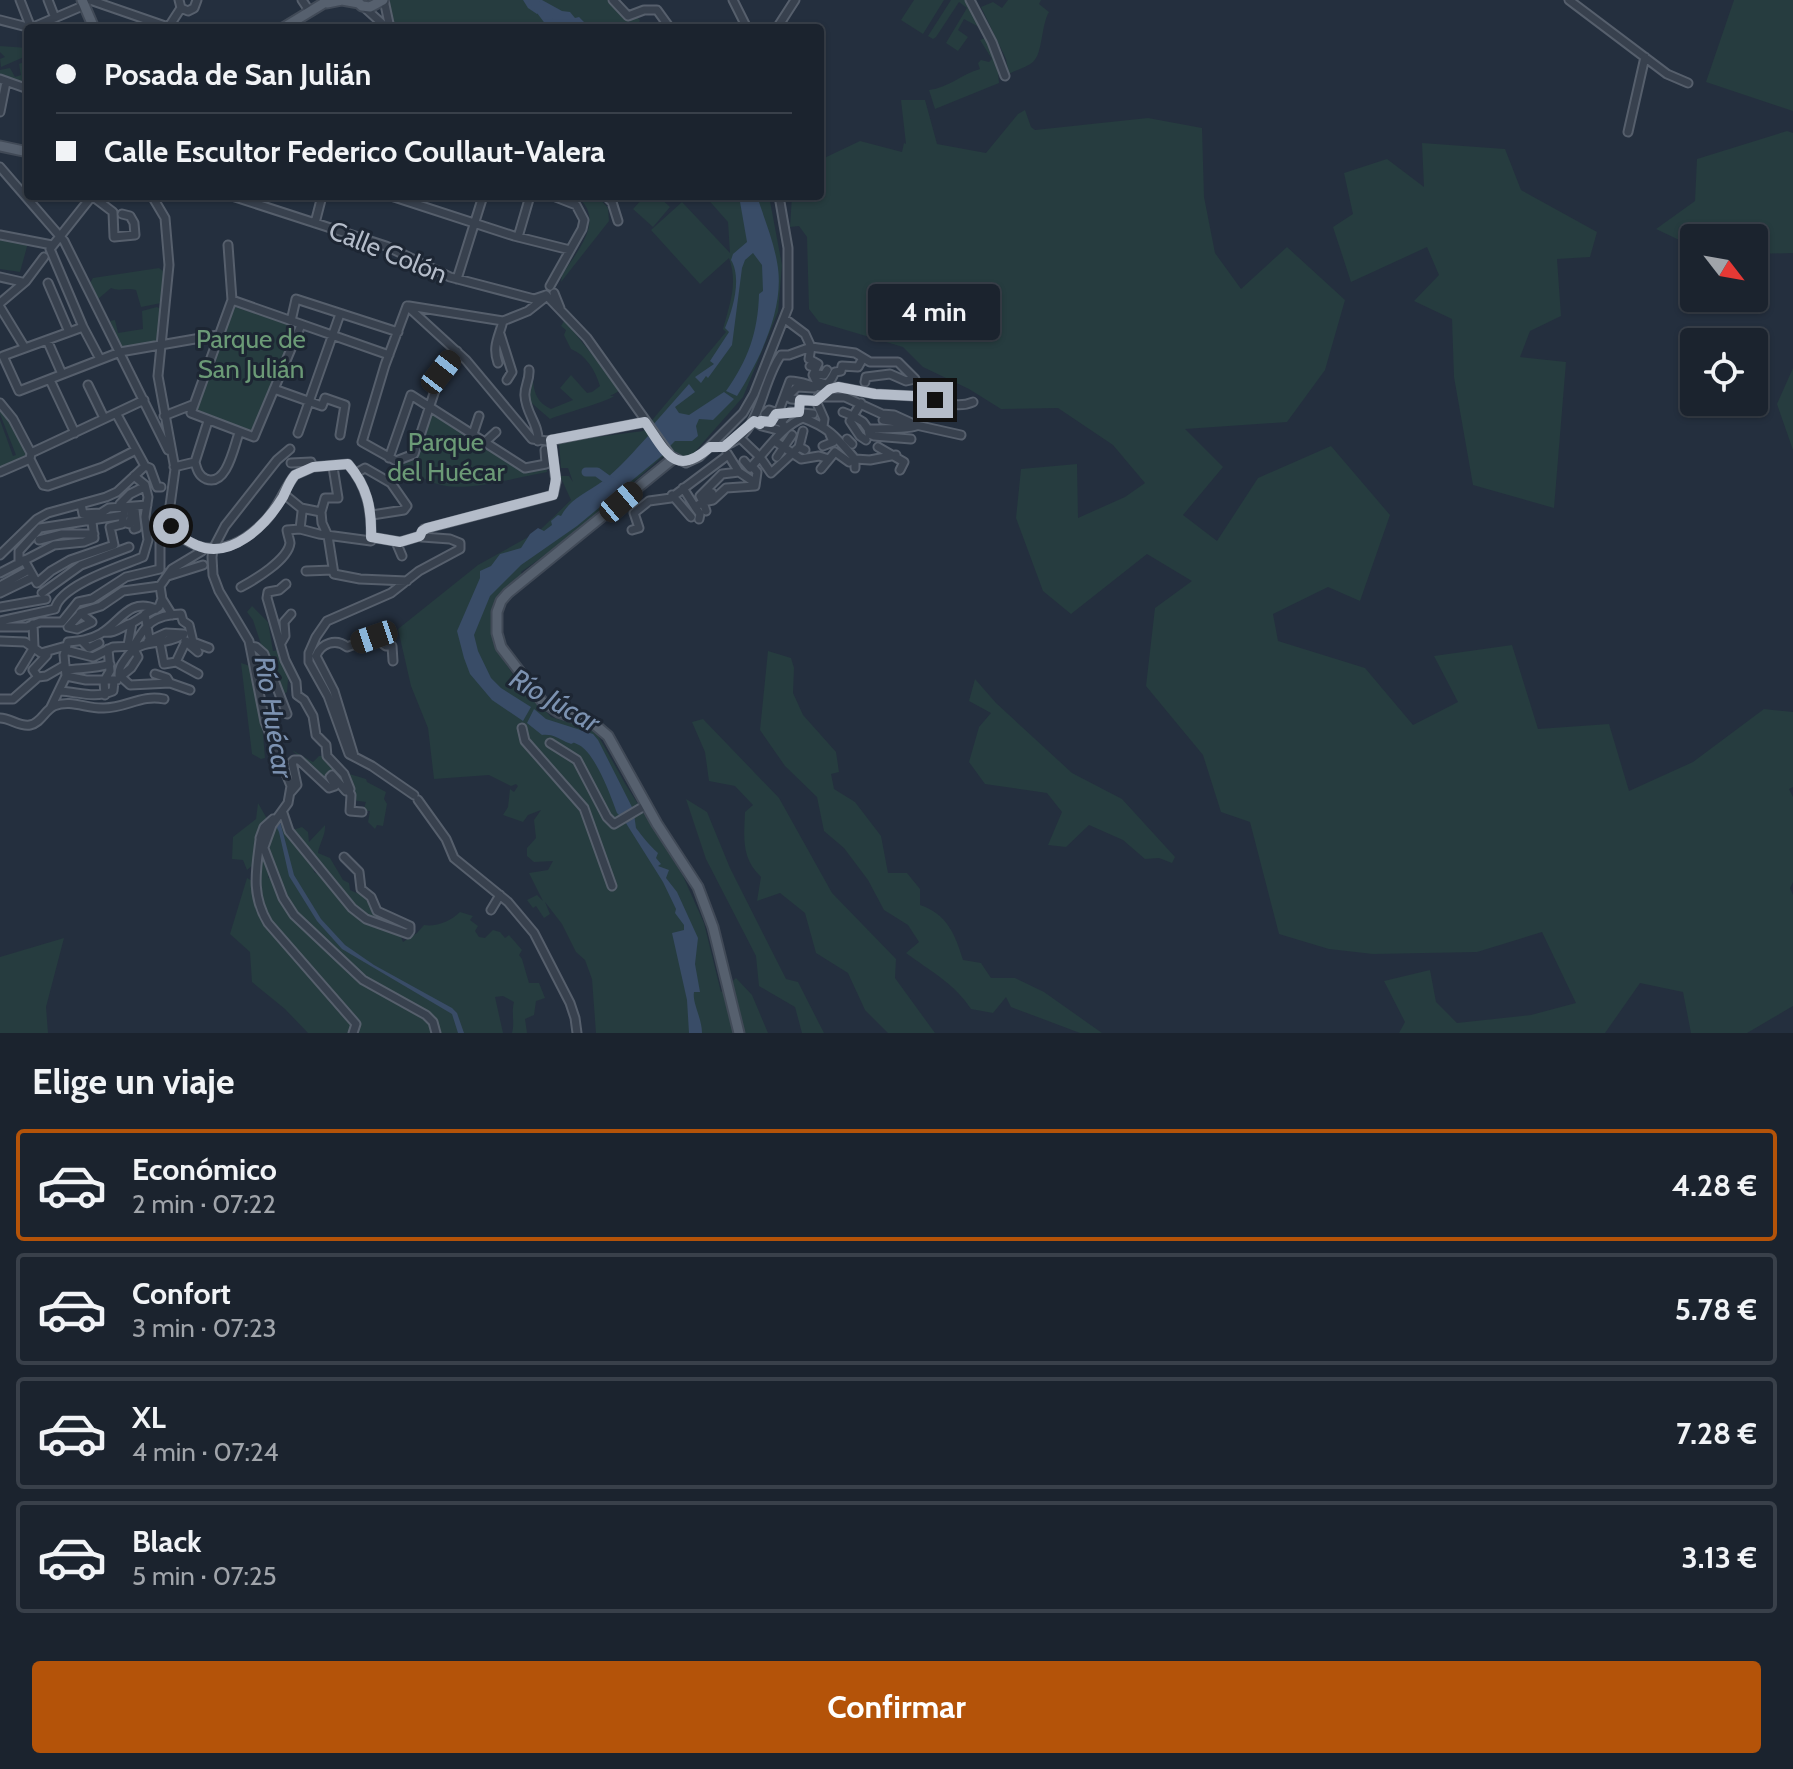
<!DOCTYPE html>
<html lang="es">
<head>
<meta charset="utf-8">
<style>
	body { margin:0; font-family:Cabin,sans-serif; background:#242b36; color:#f1f3f6; height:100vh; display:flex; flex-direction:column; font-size:30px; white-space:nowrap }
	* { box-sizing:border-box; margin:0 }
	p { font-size:26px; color:#a0a4aa }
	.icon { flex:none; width:44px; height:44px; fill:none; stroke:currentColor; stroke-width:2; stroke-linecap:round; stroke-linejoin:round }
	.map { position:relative; height:1033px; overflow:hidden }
	.sheet { display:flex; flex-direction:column; background:#1b232e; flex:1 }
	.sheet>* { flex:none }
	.hud { position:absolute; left:24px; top:24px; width:800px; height:176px; border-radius:8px; box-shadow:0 2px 6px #0004,0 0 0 2px #39404a; display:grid; align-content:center; height:176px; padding:0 32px; background:#1b232e }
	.needle { width:52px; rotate:121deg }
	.fabs { position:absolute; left:1680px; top:224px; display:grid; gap:16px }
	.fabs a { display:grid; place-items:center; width:88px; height:88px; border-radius:8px; background:#1b232e; box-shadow:0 2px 6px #0004,0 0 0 2px #39404a; font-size:40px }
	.end { position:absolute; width:36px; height:36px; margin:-18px; border:10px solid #b4bcc9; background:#111; box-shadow:0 0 0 4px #111 }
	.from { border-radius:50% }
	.bubble { position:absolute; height:56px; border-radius:8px; background:#1b232e; box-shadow:0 2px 6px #0004,0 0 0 2px #39404a; font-size:26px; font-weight:800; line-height:56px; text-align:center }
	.car { position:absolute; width:24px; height:48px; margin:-24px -12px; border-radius:10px; box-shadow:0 0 6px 2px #0007; background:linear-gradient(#222 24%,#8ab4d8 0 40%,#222 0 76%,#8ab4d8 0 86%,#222 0) }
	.hud b { display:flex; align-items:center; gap:28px; height:76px; font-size:30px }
	.hud b+b { border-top:2px solid #39404a }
	.hud i { width:20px; height:20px; background:#f1f3f6 }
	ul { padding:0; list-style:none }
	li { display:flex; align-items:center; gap:24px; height:112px; margin:0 16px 12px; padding:0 16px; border:4px solid #39404a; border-radius:8px }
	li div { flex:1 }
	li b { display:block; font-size:30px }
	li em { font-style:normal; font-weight:800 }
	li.selected { border-color:#b45309 }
	li>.icon { width:72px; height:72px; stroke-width:1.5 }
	h2 { padding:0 32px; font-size:36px; line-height:96px }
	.action { display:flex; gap:16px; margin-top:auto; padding:16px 32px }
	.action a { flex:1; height:92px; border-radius:8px; background:#b45309; color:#fff; font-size:32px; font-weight:800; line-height:92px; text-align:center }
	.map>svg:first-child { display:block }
</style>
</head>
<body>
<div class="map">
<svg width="1793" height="1033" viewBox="0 0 1793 1033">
	<rect width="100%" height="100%" fill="#242f3e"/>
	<path fill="#263c3f" d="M390 0H611L624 13 630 24V16L635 15 640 20 637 28H396L390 19Z
		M914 0H944L923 34 901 20Z
		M951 0H968L979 24V27L964 19 958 30 968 37 958 51 946 43 967 8 959 2 936 37 933 39 928 36Z
		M1008 0H1041L1039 4 1049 12C1041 25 1043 53 1033 62 1027 67 1016 70 1009 74L1006 59 981 7 993 2 1002 8Z
		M1734 0H1793V111L1706 82Z
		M985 38 997 60 999 83 935 109 929 90C948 88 962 74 980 69L978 63 981 60 989 62 992 59 980 40Z
		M0 46 28 48V85L11 78 7 81 4 76H0V70L10 68 15 77 21 75 19 64 26 61 24 57 1 67 0 59 5 57 0 52Z
		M901 100H925L937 144 986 153 1018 114 1025 110 1031 127 1035 130 1148 118 1202 128 1204 197 1215 253 1241 289 1287 247 1345 300 1325 370 1287 422 1185 429 1223 467 1183 515 1217 541 1258 478 1331 446 1390 515 1360 601 1328 587 1273 614 1278 641 1365 668 1413 725 1458 702 1434 656 1512 645 1538 729 1609 724 1629 791 1693 762 1764 709 1793 712V787L1789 789 1793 797V882L1790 888 1793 895V1006L1747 1033H1691L1683 992 1640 983 1605 1033H1399L1405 1022 1384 981 1430 970 1436 1002 1457 1023 1531 1015 1576 1003 1542 932 1477 952 1373 954 1329 949 1279 934 1250 822 1221 812 1203 755 1146 686 1155 608 1192 581 1147 554 1071 614 1043 591 1016 518 1021 469 1077 464 1078 518 1125 497 1145 483 1113 445 1058 408 1001 409 969 389 923 367 903 347 819 322 809 309 807 237 799 226 790 227 792 196H820V160L860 141 902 152 904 143 906 144Z
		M1787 131 1793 133V253L1754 254V238H1694V247L1656 229 1695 201 1697 159Z
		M1422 143 1505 149 1521 190 1597 232 1590 257 1557 259 1561 316 1530 331 1520 357 1566 362 1554 508 1473 485 1454 377 1452 319 1414 301 1439 275 1427 247 1351 282 1333 227 1353 214 1344 173 1387 159 1424 187Z
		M576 196H597L608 208 609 221 561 282 562 275C577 251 607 219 576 196Z
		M645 196H658L670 207 653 227 633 209Z
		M705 196H769L782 265 778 312 743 397 693 454 682 457 675 453 662 457 576 533 521 572 522 575 496 603 494 645 515 678 551 717 595 730 626 785 683 876 704 923 721 992 736 978 752 995 768 1033H596L592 979 585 960 576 952 562 924 545 902 550 914 544 918 536 906 533 908 527 900 537 895 543 901 529 873 548 870 553 861 534 862 527 856V848L536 838 534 820 541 810 528 815 523 822 503 815 508 807 510 789 514 792 518 786 516 784 511 786 489 775 434 779 428 728 411 686 398 629 478 565 539 531 571 500 560 476H569L573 482 568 468H561L559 442 643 431 726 332 723 329C730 303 738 283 729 258L700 284 651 230 682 202 730 253 728 222Z
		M0 238 28 243 20 272 0 269Z
		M159 268 163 271 161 303 141 307 136 290C127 287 120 292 111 288L98 299 90 283 93 278Z
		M157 307 160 309 158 344 124 350 110 321 115 320 118 333 143 329 142 311Z
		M235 307 291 325 296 333 252 435 194 411Z
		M560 315 621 390 610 396H614C607 402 564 413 550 419L527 399 529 383 533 380C534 394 538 403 551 409L573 400 560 388 571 375 587 393 592 392 600 386C595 370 586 355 571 349L564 335 566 330 561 326 564 321Z
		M1793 368V450L1777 404Z
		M0 407 13 419 29 453 27 458 0 468V420L13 456 16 455 0 414Z
		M431 413 524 470 546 466 547 472C517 477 470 492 441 485 425 481 411 471 396 464L417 455Z
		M252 606 268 622 273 651 279 650 289 668 287 692 281 696 257 646 261 644 253 620 247 612Z
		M768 651 791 658 794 668 793 693 803 715 836 752 839 772 831 774 834 789 855 802 881 836 888 873H907L920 889V905C947 914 955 934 963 960L981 963 991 978H1015L1044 992 1102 1033H1080L1011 1007 1006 997 993 1013 971 1009C954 983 930 971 906 953L919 942 908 925 884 910 868 880 844 848 824 831 817 797 785 766 760 730Z
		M241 663 250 666 265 722 262 723 265 758 261 759 252 754Z
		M975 679 996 703 1072 773 1122 799 1175 857 1172 863 1159 858 1145 859 1123 840 1089 825 1066 847 1048 845 1062 812 1047 793 985 784 969 762 979 727 991 713 969 701Z
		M703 719 779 798 832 893 896 959 895 978 935 1033H888L865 1010 848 973 816 953 805 913 780 893 757 901 761 877C741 858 744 838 745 812L753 805 735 786 709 781 705 752 692 722Z
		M292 750 313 762 319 756H324L346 773 366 779 367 782 386 792 384 799 387 804 383 826 377 825 375 829 368 822 370 811H363L366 802 352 800 335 775 327 773 333 784 328 785Z
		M686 799 707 812 730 868 786 979 798 982 824 1033H802L795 1007 759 986 756 956 706 859Z
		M258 803 270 824 256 862 247 870 243 860 232 859 233 837 256 819Z
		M283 824 312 863 314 872 329 882 358 917 399 933 403 942 417 933 424 925C436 927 451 921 460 912L473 916 470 920 478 926 475 931 479 937 485 938 493 930 500 932 505 938 509 935 522 950 519 955 522 959 529 983H539L545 998 536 1001 534 1015 525 1019 527 1033H512C515 1022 511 1013 514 1002L503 996 495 997 503 1033H308L285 1009 252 982 250 952 230 934 247 878 258 884 262 849 270 871 268 878 275 877 269 844 272 831Z
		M325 825C326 835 319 844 318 853L330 858 343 880 349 883 350 890 359 894 361 889 383 916 380 923 357 907 293 830 302 827 308 832 309 842Z
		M64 938 46 1007 48 1033H0V957Z"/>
	<path fill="#394c67" d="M523 0H542L562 11 570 12 575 18 579 17 590 28H569L563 23 561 25 563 28H548L558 27V23L552 25 543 9 537 14 528 8Z
		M739 196H757C764 218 773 239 777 262 786 307 760 359 737 396L726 391C748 360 758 332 759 294L763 291 762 265 753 253 745 260 742 268 732 345 708 378 706 376 701 383 695 377 714 364 710 361 729 332 725 328C733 309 742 278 731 260L733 254 747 242Z
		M689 384 695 392 675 407 679 413 689 415 724 392 734 399 713 420 699 419 696 426 698 436 692 441H675L670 446 652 426Z
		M648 436 664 454 577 526 521 565 490 596 474 635 478 651 491 678 501 688 531 707 523 721 492 700 470 674 464 658 457 631 480 578V571L491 566 500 554 521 548 530 534 538 528 544 531 552 525 551 521 558 515 561 516C570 499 586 493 603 481 620 468 634 451 648 436Z
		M534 709 546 719 593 734 598 740 633 809 621 817 617 813C611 796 595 753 579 745 568 739 577 747 566 742 557 738 553 734 542 735L527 723Z
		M634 814 636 828C643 837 648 844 658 853L656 858 661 864 658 866 669 870 666 878 677 892 698 938 695 964 700 992H694C692 1003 702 1018 702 1033H689L687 1000 672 933 684 930V925L675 913 676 909 663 882 624 820Z
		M280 821 294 875 321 919 345 945 374 965 452 1008 457 1013 464 1033H458L452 1014 342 949 317 921 289 876 279 832 275 824Z"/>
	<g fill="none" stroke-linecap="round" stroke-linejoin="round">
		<path stroke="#394c67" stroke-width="9" d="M533 0 554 28
			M586 472H597L615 485"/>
		<defs>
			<path id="minor" d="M20 0 31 28 85 5
				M48 0 55 18
				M90 0 168 27
				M179 0 181 8 188 11 194 8 197 0
				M302 0 310 12
				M384 0 390 28
				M613 0 628 16 644 10H657L670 28
				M733 0 747 28
				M970 0 992 42 1005 76
				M1569 0 1667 74 1688 83
				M365 8 387 28
				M0 20 31 28
				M168 28 181 8
				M777 28 795 0
				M0 79 28 89
				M0 112 6 82
				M1628 132 1645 57
				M0 167 64 241 168 450
				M92 196 50 249 83 327 100 359
				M92 196 113 212 114 237 135 235 134 223 130 216 122 214
				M152 196 165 218 169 265 158 376 175 469 169 513 171 528C202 560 236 551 264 522 278 509 283 490 295 475L313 467 311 462 291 463
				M232 196 386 246 450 277 534 299 546 295
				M391 196 514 236 570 250
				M606 196 612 202 618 221
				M315 223 322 196
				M0 235 52 245
				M518 237 530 196
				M228 245 232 300 191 413 254 437 301 325
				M0 277 22 282
				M457 279 483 196
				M48 283 69 332
				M550 286 582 229 584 220 576 205 553 196
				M554 293 560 308
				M546 295 587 338 671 456 686 463 699 457 743 413 754 394 788 308V248L779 196
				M232 300 389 355
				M0 303 26 281 44 257
				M407 306 385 365 362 442 396 461 414 454 441 372 457 351
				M407 306 466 360 532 439 547 441 645 422
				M409 306 503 321 528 311 547 296
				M0 307 25 348
				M785 319 805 334 811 347 855 353 870 362H898L915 379
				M291 321 296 299 398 332
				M83 327 3 356 19 391 120 352 218 335
				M500 334 512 372 507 380
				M47 340 62 374
				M498 363C492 346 499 337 503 321
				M810 366 816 368 818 364 809 359 811 347
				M816 368 813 375 816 381 826 384
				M529 370C530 380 524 387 525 396 526 414 539 424 538 441
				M816 377 818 374 824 375 827 370
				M50 380 75 433
				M865 382 866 377 890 374 906 381 915 379
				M88 385 104 418
				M274 389 322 406 325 398 345 405 340 435
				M790 396 791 399 816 401
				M823 396 830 389 838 387 875 394 914 396 924 392C937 402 957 409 973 402
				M787 397 797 387 814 388
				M0 403 13 419 31 453
				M861 403 853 416 863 422 868 429C879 429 909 429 916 426
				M843 412 853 416 850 421 860 436 866 440
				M116 413 145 466 150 468 157 487H161
				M765 414 769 410 778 413 790 381C812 381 823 399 835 372L841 371 842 366 858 367 863 358
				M164 416 192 405
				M883 420 903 423
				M754 421 762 426 782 431
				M760 424 761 421 771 422 773 420 781 422
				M823 426 824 419 816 401 818 397H845L882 414 894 415 916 425 961 435
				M785 427 781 422 790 412 813 414
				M868 429 869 434 874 436 911 439
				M298 433 340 314
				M473 434 479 416
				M738 436 760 457 771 473 799 447 805 450
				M847 439 852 444
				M485 442 496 432
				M776 442 801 459 819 456 829 459
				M823 446 833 442 829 432
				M710 447C762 448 758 386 781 355H789L811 347
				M799 447 803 431
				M878 447 904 462 900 470
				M727 453 739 472 754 482
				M777 457 792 435
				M389 458 411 395 525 468 546 464 545 450
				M30 459 43 485 48 486 103 467 136 450
				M855 459 870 460 896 455
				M744 461 750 468 752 466
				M195 462C197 470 199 476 206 479 227 487 234 446 239 433
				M174 467 195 462 208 421
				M821 469 835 452 849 462
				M0 472 30 459 31 453 144 400
				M356 473 365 468 391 483 407 506 404 510 372 515
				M683 488 695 507
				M285 495 301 508 321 512 322 523 328 536 334 574 360 579 407 581
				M672 495 691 517
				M703 502 713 500 726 488 755 486 757 472 752 466C766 451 783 425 803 418 830 428 837 438 855 459V468
				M81 504 83 514 101 513 109 508 147 505
				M120 504 130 494 144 487
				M706 511 703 502 712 493
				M321 512 325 498H338L333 467
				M699 519 700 514 695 507 703 502 700 496 722 474 739 472
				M122 522 130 524 132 507
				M134 529 137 528 135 510
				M300 529 302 512
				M632 530 639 528 634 513 649 501 671 498 728 455
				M371 537 400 542 420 536
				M39 540 62 534H94
				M396 542 402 556
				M0 555 37 519 48 513 106 497 117 492 145 466
				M24 560 37 583 51 571 70 560 114 545 110 527 122 524 125 508
				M19 562V551L40 528 124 515
				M306 571 333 570
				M0 573 54 545 84 542 94 538 92 522
				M168 576 203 565
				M286 584 279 590 268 592 267 598 285 660 296 682 297 695 304 700 313 716 316 735 326 745 327 756 344 774 350 789 346 791 332 775 330 777 335 786 329 788 299 760H294L292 762 297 785 291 792
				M0 586 29 570
				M160 586 162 599 172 615
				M241 587C254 580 288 560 290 543 290 541 287 532 287 530L300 529 319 534 371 541C372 511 368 487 348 464L313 467
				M0 593 33 577
				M42 593 81 565 129 547
				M0 607 46 599
				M0 621 55 609C60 585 121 566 143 557L148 540 145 517 148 497 145 485 134 476
				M0 627H27L40 622H62L78 602 92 599 126 577 160 569V530
				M68 627 82 612 101 606 123 591 160 586 172 569 202 551
				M68 627 77 629 92 622 80 613
				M103 632C116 634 121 626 132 623
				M149 638 145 614 159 607 162 599
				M0 641 25 642 41 653 66 646
				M82 641 89 648 99 643
				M148 641 166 633 184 634
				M185 641 198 652 193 642 209 648
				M160 643 164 664 176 662 186 641
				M281 643 285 636 284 622 291 614
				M128 645 132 623 145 615
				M250 646 256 647 264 654 287 714
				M65 650 93 657 113 647 134 646
				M176 662 198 674
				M20 670 34 647 33 624
				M66 670C81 668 95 669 110 664
				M155 674 167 678 170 683 130 685 119 675C119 667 122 664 127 657 140 637 164 647 182 635
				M66 676 86 680H117
				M38 677 33 670 47 655V652
				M120 677 131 668 138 657 133 647C146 624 153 615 181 614L183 621 189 625 193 642
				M170 683 190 690
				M60 691C79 692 94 699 113 691L114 681
				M105 695 104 681 110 671 108 649
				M0 699H13L38 677 46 676 65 665
				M51 707 66 676 64 655 68 642C79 641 90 640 100 634 120 623 129 597 156 609
				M0 718C10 718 20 727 30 725 41 723 45 710 54 706 71 699 87 709 104 708 126 708 142 694 164 699
				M522 728 525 741 584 808 612 886
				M550 743 577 760 607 817 614 824 646 805
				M354 756 334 691 316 656C321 643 336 638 347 647L374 637 386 646H392L393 661
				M349 791 351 795 350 811 362 812
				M414 795 372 766 349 754 328 696 309 662V653L316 637 327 621 391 593 419 571 460 549V543L450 539 422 537 420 535 424 529 553 495 556 482 551 440
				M418 800 446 839 454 858 508 902 534 933 570 1003 575 1018 577 1033
				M283 813 289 831 352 908 366 919 408 934 410 931
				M273 819 264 827 260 838 283 898 294 915 363 980 426 1015 433 1022 436 1033
				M260 840C256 871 251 895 268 923L356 1024 353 1033
				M264 847 272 825 288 803 291 786 265 722 249 641 219 591 213 575 212 557 213 549 225 526 277 460 290 449
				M344 857 359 872 361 889 371 897 377 911 410 926V931
				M491 910 500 895"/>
			<path id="major" d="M82 0 94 28
				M355 0 362 6 370 7 383 0
				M327 3 342 0 359 3
				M283 28 329 0
				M0 146 28 152
				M674 458 508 593 501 601 497 612V633L501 647 542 701 558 712 594 724 608 736 657 824 698 887 713 927 739 1033"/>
		</defs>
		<use href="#minor" stroke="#565f6c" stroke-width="11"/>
		<use href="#major" stroke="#414a57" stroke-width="13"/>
		<use href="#minor" stroke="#38414e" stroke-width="7"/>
		<use href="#major" stroke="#56606e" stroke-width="9"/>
	</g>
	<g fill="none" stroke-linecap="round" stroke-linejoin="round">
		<path stroke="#b4bcc9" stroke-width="10" d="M171 526C176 535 186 540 196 545 231 561 266 525 283 497 287 489 289 482 295 475L313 467 348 464C367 486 372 508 371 537L400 542 420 536 422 531 427 528 553 495 556 479 551 440 645 422C666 452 675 478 710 447H724L754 421 760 424 761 421 771 422 776 414 799 412 800 400 816 401 830 389 838 387 875 394 914 396 924 392 935 400"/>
	</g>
	<g text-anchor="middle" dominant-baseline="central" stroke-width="6" stroke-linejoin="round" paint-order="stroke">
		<g font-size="26" fill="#b4bcc9" stroke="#1d2633">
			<text transform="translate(388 252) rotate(22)">Calle Colón</text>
		</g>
		<g font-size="26" fill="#6b9a76" stroke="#1d2633">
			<text x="251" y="339">Parque de<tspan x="251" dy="30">San Julián</tspan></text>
			<text x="446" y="442">Parque<tspan x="446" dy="30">del Huécar</tspan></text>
		</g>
		<g font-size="28" font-style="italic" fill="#7c92b1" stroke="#1d2633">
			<text transform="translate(555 700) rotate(30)">Río Júcar</text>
			<text transform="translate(274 717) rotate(81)">Río Huécar</text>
		</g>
	</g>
</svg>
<div class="fabs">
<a><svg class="needle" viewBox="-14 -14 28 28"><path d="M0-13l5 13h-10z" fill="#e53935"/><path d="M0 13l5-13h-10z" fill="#a0a4aa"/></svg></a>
<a><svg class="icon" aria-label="locate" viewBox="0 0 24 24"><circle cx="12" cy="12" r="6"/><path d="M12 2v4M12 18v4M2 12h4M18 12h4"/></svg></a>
</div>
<i class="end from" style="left:171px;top:526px"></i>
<i class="end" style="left:935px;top:400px"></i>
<div class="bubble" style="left:868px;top:284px;width:132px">4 min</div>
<i class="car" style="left:441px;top:372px;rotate:38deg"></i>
<i class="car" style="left:621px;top:502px;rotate:50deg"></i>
<i class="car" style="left:374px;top:637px;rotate:251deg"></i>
<div class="hud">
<b><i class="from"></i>Posada de San Julián</b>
<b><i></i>Calle Escultor Federico Coullaut-Valera</b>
</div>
</div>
<section class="sheet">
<h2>Elige un viaje</h2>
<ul>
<li class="selected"><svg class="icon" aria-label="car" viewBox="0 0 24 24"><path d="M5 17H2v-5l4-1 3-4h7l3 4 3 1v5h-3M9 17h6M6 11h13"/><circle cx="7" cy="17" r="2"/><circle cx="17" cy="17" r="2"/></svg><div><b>Económico</b><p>2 min · 07:22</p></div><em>4.28 €</em></li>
<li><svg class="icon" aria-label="car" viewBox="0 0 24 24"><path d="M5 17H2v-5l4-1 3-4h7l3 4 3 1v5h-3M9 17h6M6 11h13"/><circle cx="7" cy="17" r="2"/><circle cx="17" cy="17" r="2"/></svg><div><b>Confort</b><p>3 min · 07:23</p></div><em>5.78 €</em></li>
<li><svg class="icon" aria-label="car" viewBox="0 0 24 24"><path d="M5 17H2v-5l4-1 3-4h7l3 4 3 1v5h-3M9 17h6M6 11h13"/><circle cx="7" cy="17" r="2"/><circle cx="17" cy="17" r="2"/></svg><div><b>XL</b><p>4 min · 07:24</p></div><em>7.28 €</em></li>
<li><svg class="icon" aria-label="car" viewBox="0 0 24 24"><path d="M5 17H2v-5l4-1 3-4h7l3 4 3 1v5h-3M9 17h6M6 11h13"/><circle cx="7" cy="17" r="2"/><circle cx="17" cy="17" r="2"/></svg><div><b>Black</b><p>5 min · 07:25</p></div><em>3.13 €</em></li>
</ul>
<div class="action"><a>Confirmar</a></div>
</section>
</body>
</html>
